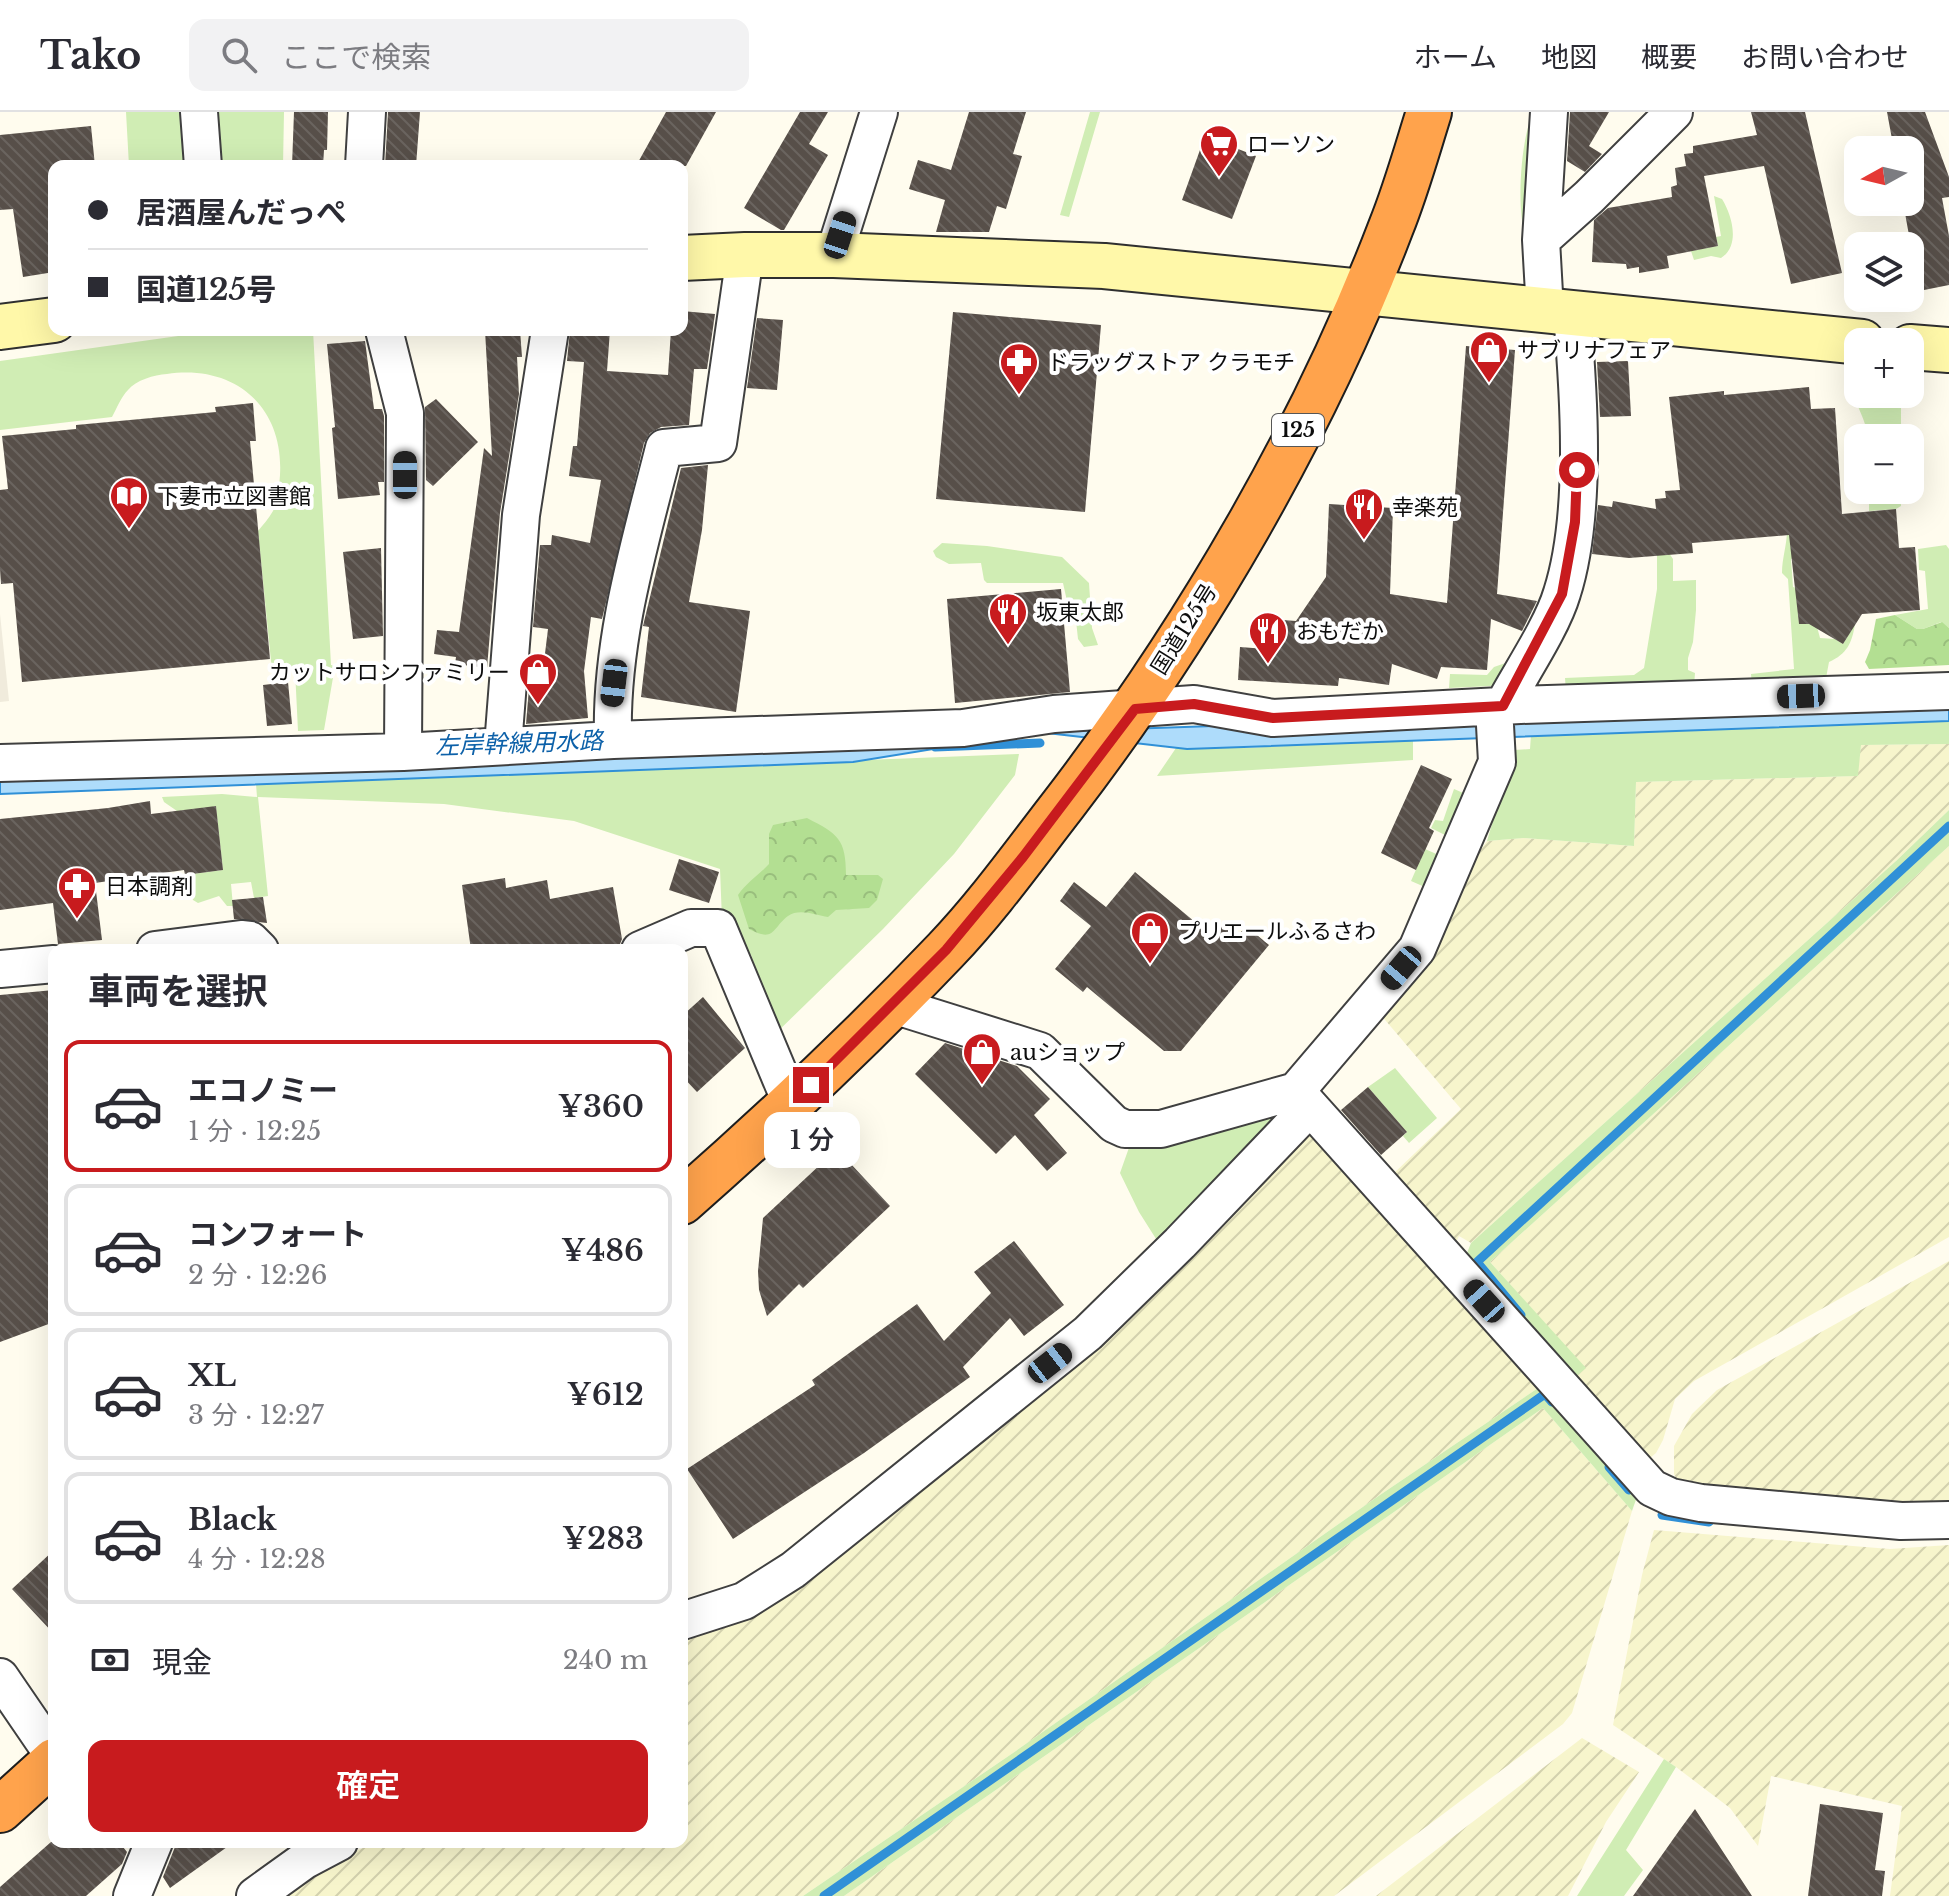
<!DOCTYPE html>
<html lang="ja">
<head>
<meta charset="utf-8">
<style>
	body { margin:0; font-family:"Libre Baskerville","Noto Sans JP",serif; background:#f2f2f3; color:#2b2b33; height:100vh; display:flex; flex-direction:column; font-size:30px; white-space:nowrap }
	* { box-sizing:border-box; margin:0 }
	p { font-size:26px; color:#7c7c81 }
	.icon { flex:none; width:44px; height:44px; fill:none; stroke:currentColor; stroke-width:2; stroke-linecap:round; stroke-linejoin:round }
	.map { position:relative; flex:1; overflow:hidden }
	.drawer { position:absolute; left:48px; top:832px; width:640px; height:904px; display:flex; flex-direction:column; background:#fff; border-radius:16px; box-shadow:0 8px 32px #0002 }
	.drawer>* { flex:none }
	.guide { position:absolute; left:48px; top:48px; width:640px; height:176px; border-radius:16px; box-shadow:0 8px 32px #0002; display:grid; align-content:center; height:176px; padding:0 40px; background:#fff }
	.needle { width:52px; rotate:262deg }
	.tools { position:absolute; left:1844px; top:24px; display:grid; gap:16px }
	.tools a { display:grid; place-items:center; width:80px; height:80px; border-radius:16px; background:#fff; box-shadow:0 8px 32px #0002; font-size:40px }
	.end { position:absolute; width:36px; height:36px; margin:-18px; border:10px solid #c81b1e; background:#fff; box-shadow:0 0 0 4px #fff }
	.from { border-radius:50% }
	.bubble { position:absolute; height:56px; border-radius:16px; background:#fff; box-shadow:0 8px 32px #0002; font-size:26px; font-weight:600; line-height:56px; text-align:center }
	.car { position:absolute; width:24px; height:48px; margin:-24px -12px; border-radius:10px; box-shadow:0 0 6px 2px #0007; background:linear-gradient(#222 24%,#8ab4d8 0 40%,#222 0 76%,#8ab4d8 0 86%,#222 0) }
	.guide b { display:flex; align-items:center; gap:28px; height:76px; font-size:30px }
	.guide b+b { border-top:2px solid #e1e1e2 }
	.guide i { width:20px; height:20px; background:#2b2b33 }
	ul { padding:0; list-style:none }
	li { display:flex; align-items:center; gap:24px; height:132px; margin:0 16px 12px; padding:0 24px; border:4px solid #e1e1e2; border-radius:16px }
	li div { flex:1 }
	li b { display:block; font-size:30px }
	li em { font-style:normal; font-weight:600 }
	li.current { border-color:#c81b1e }
	li>.icon { width:72px; height:72px; stroke-width:1.5 }
	h2 { padding:0 40px; font-size:36px; line-height:96px }
	.pay { display:flex; align-items:center; gap:20px; height:88px; padding:0 40px; font-size:30px }
	.pay p { margin-inline-start:auto }
	.action { display:flex; gap:16px; margin-top:auto; padding:16px 40px }
	.action a { flex:1; height:92px; border-radius:16px; background:#c81b1e; color:#fff; font-size:32px; font-weight:600; line-height:92px; text-align:center }
	header { display:flex; align-items:center; gap:48px; box-sizing:border-box; height:112px; padding:0 40px; background:#fff; border-bottom:2px solid #e1e1e2 }
	header strong { font-size:38px }
	nav { display:flex; gap:44px; margin-inline-start:auto; font-size:28px }
	.search { width:560px; height:72px; background:#f2f2f3; display:flex; align-items:center; gap:20px; box-sizing:border-box; padding:0 28px; border-radius:16px; color:#7c7c81; font-size:30px }
	.map>svg:first-child { display:block }
</style>
</head>
<body>
<header>
<strong>Tako</strong>
<div class="search"><svg class="icon" aria-label="search" viewBox="0 0 24 24"><circle cx="10" cy="10" r="6"/><path d="M15 15l6 6"/></svg>ここで検索</div>
<nav><a>ホーム</a><a>地図</a><a>概要</a><a>お問い合わせ</a></nav>
</header>
<div class="map">
<svg width="1949" height="1784" viewBox="0 0 1949 1784">
	<defs>
		<pattern id="farmland-furrows" width="10" height="10" patternUnits="userSpaceOnUse" patternTransform="scale(2)"><rect width="10" height="10" fill="#f7f5cc"/><path d="M-1 1l2-2M0 10L10 0M9 11l2-2" fill="none" stroke="#d3d1ae"/></pattern>
		<pattern id="forest-crowns" width="20" height="18" patternUnits="userSpaceOnUse" patternTransform="scale(2)"><rect width="20" height="18" fill="#b3df92"/><path d="M2 6a3 3 0 1 1 6 0M12 15a3 3 0 1 1 6 0" fill="none" stroke="#99be7d"/></pattern>
		<pattern id="building-back-hatch" width="6" height="6" patternUnits="userSpaceOnUse" patternTransform="scale(2)"><rect width="6" height="6" fill="#574f49"/><path d="M-1 5l2 2M0 0l6 6M5-1l2 2" fill="none" stroke="#6a645f"/></pattern>
	</defs>
	<rect width="100%" height="100%" fill="#fffcee"/>
	<path fill="url(#farmland-furrows)" d="M1949 632V698L1896 749 1471 1131 1459 1124 1454 1134 1392 1063 1461 997 1380 902 1421 853 1448 812 1474 747 1487 729 1524 726 1634 734 1636 670 1857 664 1861 633Z
		M1949 734V1125L1694 1269 1675 1287 1663 1328 1656 1341 1650 1346 1641 1342 1571 1269 1585 1256 1490 1150Z
		M1312 1010 1544 1272 1377 1385 1010 1643 803 1784H278L332 1749 377 1730H682V1522L1086 1246 1111 1226 1240 1097Z
		M1949 1149V1400L1679 1372 1674 1362V1334L1692 1302 1717 1278Z
		M1543 1296 1632 1399 1572 1601 1563 1612 1334 1784H844Z
		M1654 1418 1890 1437 1949 1433V1784H1890L1902 1694 1771 1664 1758 1734 1730 1696 1676 1655 1613 1613 1642 1463Z
		M1582 1626 1639 1660 1606 1710 1568 1784H1376Z"/>
	<path fill="#d0edb4" d="M126 0H189L191 54H129Z
		M206 0H284L283 54H210Z
		M1090 0H1100L1069 105 1060 103Z
		M1534 0 1525 121C1516 97 1521 21 1534 0Z
		M1714 84 1722 87C1733 105 1740 134 1721 146L1711 144 1694 148 1691 139 1718 134 1716 125 1721 124Z
		M221 218H313L331 553 335 554 324 618 298 619 295 558 272 559 258 419C263 413 269 406 273 399 278 388 279 375 280 363 284 294 234 252 167 262 154 263 136 268 128 278 121 285 117 296 112 305L0 318V249Z
		M1858 278V282H1901V326H1858V351L1850 350 1847 342 1855 336 1858 322 1866 316C1863 303 1856 293 1854 281Z
		M1869 378H1900L1901 394 1896 397 1869 399Z
		M1790 417 1794 446 1791 447 1793 475 1796 476 1799 512 1816 511 1820 526 1835 527 1843 532 1855 512C1852 531 1847 542 1829 550L1826 566 1815 565V572L1752 574 1751 562 1794 557 1788 467 1782 461C1782 446 1787 433 1787 418Z
		M942 431 987 434 1062 445 1089 471 1092 516 1098 533 1084 535 1078 527 1074 490 1067 489 1063 471H987L984 468 981 451 949 452 936 445 933 439Z
		M1946 433 1949 437V516L1941 510 1923 517H1917L1895 503 1928 497 1925 459 1919 458 1918 437Z
		M1657 436 1667 438 1673 447V469L1696 468V498L1693 530 1688 546V558L1695 561 1694 574 1566 580 1565 566 1634 563 1644 556 1657 477Z
		M1514 548 1511 573 1449 576 1450 562 1487 563 1494 555Z
		M1949 609V632L1861 633 1858 664 1636 670 1634 734 1524 726 1487 729 1514 638 1530 637 1531 623Z
		M1413 628V648L1157 664 1176 636H1243Z
		M1019 642 1015 663 954 742 883 817 772 925 755 885 758 863 751 843 732 830 722 808 720 757 574 709 444 692 258 685 268 784 254 786 251 770 231 772 233 794H227L219 784 198 791 193 788 185 763 223 758 216 695 177 699 164 690 162 685 222 682 257 685 256 672Z
		M1454 677 1468 683 1453 727 1431 716 1435 708 1443 709Z
		M1949 698V734L1490 1150 1586 1256 1571 1269 1463 1151 1471 1131 1896 749Z
		M1425 737 1441 744 1434 779 1411 769Z
		M1395 956 1437 1006 1409 1031 1403 1024 1407 1020 1368 975Z
		M1287 997 1158 1130 1139 1100 1120 1061 1131 1030Z
		M1544 1272 1639 1379 1632 1399 1543 1296 844 1784H803L1010 1643 1377 1385Z
		M1664 1647 1676 1655 1626 1738 1643 1758 1624 1784H1577Z"/>
	<path fill="url(#forest-crowns)" d="M1895 503 1917 517H1923L1942 510 1949 516V553L1869 557 1865 550 1870 538 1876 507Z
		M807 706C838 722 846 727 846 763H878L883 767 877 788 869 796 836 798 828 805C816 803 799 796 788 804 772 816 775 831 749 817L738 783C747 770 759 763 769 752V722L773 713Z"/>
	<path fill="#f0ebdc" d="M0 502 9 589 0 590Z"/>
	<path fill="#aedcfb" stroke="#3090d7" stroke-width="2" d="M1949 589V609L1187 637 1038 620 853 650 0 682V662L1038 620Z"/>
	<g fill="none" stroke-linecap="round" stroke-linejoin="round">
		<path stroke="#3090d7" stroke-width="9" d="M935 635 1040 631
			M1521 1203 1477 1150 1949 714
			M1609 1355 1629 1378
			M1662 1403 1709 1410
			M824 1784 1545 1282 1552 1290"/>
	</g>
	<path fill="url(#building-back-hatch)" d="M294 0H328L327 38H324L323 54H292Z
		M388 0H420L416 54H385Z
		M666 0H716L686 54H636Z
		M800 0H828L809 32 828 43 784 118H781L744 96Z
		M969 0H1026L1013 42 1022 44 1006 97 997 94 989 120H936L945 88 909 77 918 48 951 58Z
		M1570 0H1609L1589 34 1602 42 1585 60 1567 49Z
		M1751 0H1805L1842 161 1791 172 1764 54 1704 64 1718 134 1667 144 1669 156 1639 161V155L1627 157 1626 152 1592 150 1594 108 1608 96 1672 85 1671 75 1677 73 1675 56 1686 54 1684 42 1693 41V34L1757 23Z
		M1887 0H1925L1949 65V85L1942 86 1949 124V173L1919 179 1903 90H1910V38H1894Z
		M91 14 95 54H54V160L23 165 13 97 0 98V23Z
		M1205 24 1256 44 1232 107 1182 88Z
		M682 199 715 202 707 257H694L689 313 661 315 650 321 644 331 602 507 591 505 584 559 588 606 526 612 529 576 541 574 548 517 533 515 540 433H551L552 423 590 431 601 368 569 364 573 334H577L584 250 567 249 570 218H610L607 259 668 263 671 218H682Z
		M953 200 1101 213 1085 400 936 387Z
		M757 206 783 208 777 278 747 276Z
		M485 218H520L522 245H517L519 282 500 401 487 556 455 552 456 545 434 542 437 518 459 520 484 336 492 344Z
		M365 229 374 297H382L384 304V370H378L380 383 338 387 332 316 335 315 327 232Z
		M1466 234 1515 238 1497 482 1537 489 1522 519 1491 507 1487 558 1441 555 1437 567 1392 552 1389 573 1339 566 1338 574 1238 568 1240 535 1266 537 1269 507 1296 509 1326 465 1329 392 1393 396 1390 482 1447 491Z
		M1628 249 1631 304 1600 305 1597 250Z
		M1809 275 1811 297 1835 296 1842 402 1896 397 1899 436 1915 435 1920 498 1862 502 1843 532 1809 512H1799L1789 423 1692 431 1693 441 1629 446 1592 442 1598 393 1612 395 1613 389 1656 397 1655 387 1666 386 1665 379 1680 378 1669 285 1724 279V283Z
		M436 287 478 330 433 374 426 368 425 295Z
		M253 291 256 329H250L270 547 22 570 13 471 1 472 0 457V378L8 377 2 324 76 317V313L216 300 215 295Z
		M708 353 702 418 689 490 750 499 736 600 641 585 649 515 643 514 681 356Z
		M381 436 383 524 353 527 343 440Z
		M1061 477 1070 580 955 591 947 487Z
		M288 570 292 612 267 614 263 573Z
		M1421 653 1452 667 1429 716 1434 719 1416 758 1381 741Z
		M150 689 151 702 216 694 223 758 185 763 184 758 95 771 102 828 58 832 53 791 0 798V707L108 696Z
		M679 747 719 760 709 791 669 778Z
		M1135 760 1213 825 1223 813 1237 825 1246 814 1269 833 1181 939H1164L1087 875 1083 880 1055 857 1091 814 1060 789 1074 770 1106 795Z
		M505 766 506 776 547 768 550 787 613 775 622 827 620 832 587 838H471L462 773Z
		M263 785 267 811 234 807 232 788Z
		M54 878V1210L0 1230V883Z
		M703 885 745 936 697 980 682 964V904Z
		M945 931 1017 954 1050 987 1034 1003 1067 1041 1047 1059 1015 1023 996 1042 915 962Z
		M1368 975 1407 1020 1381 1043 1341 998Z
		M837 1037 890 1094 803 1176 799 1172 767 1204 759 1178 758 1159 763 1106Z
		M1014 1129 1064 1193 1024 1224 1010 1206 963 1255 970 1265 864 1341 733 1427 687 1357 815 1273 812 1268 917 1192 944 1229 991 1181 974 1160Z
		M54 1438V1522L12 1477Z
		M1820 1692 1883 1701 1875 1758 1885 1759 1882 1784H1808Z
		M1695 1697 1752 1784H1633L1681 1716Z
		M51 1730H119L127 1740 122 1752 86 1784H0V1775Z
		M177 1730H234L170 1776 163 1765Z"/>
	<g fill="none" stroke-linecap="round" stroke-linejoin="round">
		<defs>
			<path id="street" d="M199 0 203 54
				M364 54 367 0
				M1541 128 1549 0
				M834 143 879 0
				M1545 199 1541 128 1589 85 1674 0
				M384 218 405 301 403 640
				M1503 594C1520 562 1552 515 1562 481 1587 403 1579 283 1572 202
				M613 628C610 528 640 431 664 336L718 331 745 143
				M503 634 521 403 550 218
				M0 651 403 640 613 628 963 616 1054 602 1194 592 1273 606 1520 593 1949 579
				M155 838 241 827 250 828 260 838
				M640 838 691 816H718L792 993
				M0 857 54 852
				M890 892 1040 939 1114 1012 1125 1017H1161L1296 979 1417 837 1497 650 1494 595
				M1296 979 1652 1376 1671 1385 1701 1391 1901 1409 1949 1408
				M682 1509 744 1489 793 1458 1088 1221 1180 1131 1309 996
				M0 1565 54 1644
				M132 1784 154 1730
				M255 1784 305 1748 339 1730"/>
			<path id="secondary" d="M682 146 745 143H834L1104 154 1862 230
				M0 215 54 208
				M1910 235 1949 238"/>
			<path id="highway" d="M682 1090C773 1010 861 927 945 839 988 794 1025 742 1063 693 1195 521 1314 317 1391 115 1406 78 1417 38 1429 0
				M0 1698 54 1649"/>
		</defs>
		<use href="#street" stroke="#404040" stroke-width="40"/>
		<use href="#secondary" stroke="#2f2f2f" stroke-width="48"/>
		<use href="#highway" stroke="#1e1e1e" stroke-width="48"/>
		<use href="#street" stroke="#fff" stroke-width="36"/>
		<use href="#secondary" stroke="#fff8a9" stroke-width="44"/>
		<use href="#highway" stroke="#ffa34c" stroke-width="44"/>
	</g>
	<g fill="none" stroke-linecap="round" stroke-linejoin="round">
		<path stroke="#c81b1e" stroke-width="10" d="M811 973 946 838 1023 745 1135 597 1194 592 1273 606 1503 594 1562 482 1575 410 1577 358"/>
	</g>
	<defs>
		<symbol id="supermarket-pin" viewBox="-11 -11 22 30"><path d="M0 17L-7.5 6A9.5 9.5 0 1 1 7.5 6Z" fill="#c81b1e" stroke="#fff"/><path d="M-6-5.5h2.5l.6 2H6L4.5 2H-2.5L-4.4-4H-6ZM-1.5 3.2a1.3 1.3 0 1 0 .1 0ZM3 3.2a1.3 1.3 0 1 0 .1 0Z" fill="#fff"/></symbol>
		<symbol id="shop-pin" viewBox="-11 -11 22 30"><path d="M0 17L-7.5 6A9.5 9.5 0 1 1 7.5 6Z" fill="#c81b1e" stroke="#fff"/><path d="M-5-2.5h2.3a2.7 3.5 0 0 1 5.4 0H5L5.5 6h-11ZM-1.5-2.5h3a1.5 2.3 0 0 0-3 0Z" fill="#fff"/></symbol>
		<symbol id="pharmacy-pin" viewBox="-11 -11 22 30"><path d="M0 17L-7.5 6A9.5 9.5 0 1 1 7.5 6Z" fill="#c81b1e" stroke="#fff"/><path d="M-2-6h4v4h4v4h-4v4h-4v-4h-4v-4h4Z" fill="#fff"/></symbol>
		<symbol id="library-pin" viewBox="-11 -11 22 30"><path d="M0 17L-7.5 6A9.5 9.5 0 1 1 7.5 6Z" fill="#c81b1e" stroke="#fff"/><path d="M-6-4Q-3-5.5-.7-3.5V5Q-3 3-6 4ZM6-4Q3-5.5 .7-3.5V5Q3 3 6 4Z" fill="#fff"/></symbol>
		<symbol id="restaurant-pin" viewBox="-11 -11 22 30"><path d="M0 17L-7.5 6A9.5 9.5 0 1 1 7.5 6Z" fill="#c81b1e" stroke="#fff"/><path d="M-5-6h1v4h1v-4h1v4h1v-4h1v5L-1.5 .5V6h-2V.5L-5-1ZM5-6V6H3V1.5H1.5Q1.5-4 5-6Z" fill="#fff"/></symbol>
	</defs>
	<g fill-rule="evenodd">
		<use href="#supermarket-pin" x="1197" y="10" width="44" height="60"/>
		<use href="#shop-pin" x="1467" y="216" width="44" height="60"/>
		<use href="#pharmacy-pin" x="997" y="228" width="44" height="60"/>
		<use href="#library-pin" x="107" y="362" width="44" height="60"/>
		<use href="#restaurant-pin" x="1342" y="373" width="44" height="60"/>
		<use href="#restaurant-pin" x="986" y="478" width="44" height="60"/>
		<use href="#restaurant-pin" x="1246" y="497" width="44" height="60"/>
		<use href="#shop-pin" x="516" y="538" width="44" height="60"/>
		<use href="#pharmacy-pin" x="55" y="752" width="44" height="60"/>
		<use href="#shop-pin" x="1128" y="797" width="44" height="60"/>
		<use href="#shop-pin" x="960" y="918" width="44" height="60"/>
	</g>
	<g text-anchor="middle" dominant-baseline="central" stroke-width="8" stroke-linejoin="round" paint-order="stroke">
		<rect fill="#fff" stroke="#565656" stroke-width="2" x="1272" y="302" width="52" height="32" rx="6"/>
		<g font-size="20" font-weight="bold" fill="#0d0d0d">
			<text x="1298" y="318">125</text>
		</g>
		<g font-size="22" fill="#0d0d0d" stroke="#fff" text-anchor="start">
			<text x="1247" y="32">ローソン</text>
			<text x="1517" y="238">サブリナフェア</text>
			<text x="1047" y="250">ドラッグストア クラモチ</text>
			<text x="157" y="384">下妻市立図書館</text>
			<text x="1392" y="395">幸楽苑</text>
			<text x="1036" y="500">坂東太郎</text>
			<text x="1296" y="519">おもだか</text>
			<text x="510" y="560" text-anchor="end">カットサロンファミリー</text>
			<text x="105" y="774">日本調剤</text>
			<text x="1178" y="819">プリエールふるさわ</text>
			<text x="1010" y="940">auショップ</text>
		</g>
		<g font-size="22" fill="#0d0d0d" stroke="#fff">
			<text transform="translate(1184 517) rotate(-58)">国道125号</text>
		</g>
		<g font-size="24" font-style="italic" fill="#0d61a9" stroke="#fff">
			<text transform="translate(519 631) rotate(-2)">左岸幹線用水路</text>
		</g>
	</g>
</svg>
<div class="tools">
<a><svg class="needle" viewBox="-14 -14 28 28"><path d="M0-13l5 13h-10z" fill="#e53935"/><path d="M0 13l5-13h-10z" fill="#7c7c81"/></svg></a>
<a><svg class="icon" aria-label="layers" viewBox="0 0 24 24"><path d="M12 4l9 5-9 5-9-5zM3 14l9 5 9-5"/></svg></a>
<a>+</a>
<a>−</a>
</div>
<i class="end from" style="left:1577px;top:358px"></i>
<i class="end" style="left:811px;top:973px"></i>
<div class="bubble" style="left:764px;top:1000px;width:96px">1 分</div>
<i class="car" style="left:840px;top:123px;rotate:18deg"></i>
<i class="car" style="left:405px;top:363px;rotate:0deg"></i>
<i class="car" style="left:614px;top:571px;rotate:187deg"></i>
<i class="car" style="left:1801px;top:584px;rotate:268deg"></i>
<i class="car" style="left:1401px;top:856px;rotate:220deg"></i>
<i class="car" style="left:1484px;top:1189px;rotate:318deg"></i>
<i class="car" style="left:1050px;top:1251px;rotate:52deg"></i>
<div class="guide">
<b><i class="from"></i>居酒屋んだっぺ</b>
<b><i></i>国道125号</b>
</div>
<section class="drawer">
<h2>車両を選択</h2>
<ul>
<li class="current"><svg class="icon" aria-label="car" viewBox="0 0 24 24"><path d="M5 17H2v-5l4-1 3-4h7l3 4 3 1v5h-3M9 17h6M6 11h13"/><circle cx="7" cy="17" r="2"/><circle cx="17" cy="17" r="2"/></svg><div><b>エコノミー</b><p>1 分 · 12:25</p></div><em>¥360</em></li>
<li><svg class="icon" aria-label="car" viewBox="0 0 24 24"><path d="M5 17H2v-5l4-1 3-4h7l3 4 3 1v5h-3M9 17h6M6 11h13"/><circle cx="7" cy="17" r="2"/><circle cx="17" cy="17" r="2"/></svg><div><b>コンフォート</b><p>2 分 · 12:26</p></div><em>¥486</em></li>
<li><svg class="icon" aria-label="car" viewBox="0 0 24 24"><path d="M5 17H2v-5l4-1 3-4h7l3 4 3 1v5h-3M9 17h6M6 11h13"/><circle cx="7" cy="17" r="2"/><circle cx="17" cy="17" r="2"/></svg><div><b>XL</b><p>3 分 · 12:27</p></div><em>¥612</em></li>
<li><svg class="icon" aria-label="car" viewBox="0 0 24 24"><path d="M5 17H2v-5l4-1 3-4h7l3 4 3 1v5h-3M9 17h6M6 11h13"/><circle cx="7" cy="17" r="2"/><circle cx="17" cy="17" r="2"/></svg><div><b>Black</b><p>4 分 · 12:28</p></div><em>¥283</em></li>
</ul>
<div class="pay"><svg class="icon" aria-label="cash" viewBox="0 0 24 24"><path d="M3 7h18v10H3z"/><circle cx="12" cy="12" r="2"/></svg>現金<p>240 m</p></div>
<div class="action"><a>確定</a></div>
</section>
</div>
</body>
</html>
